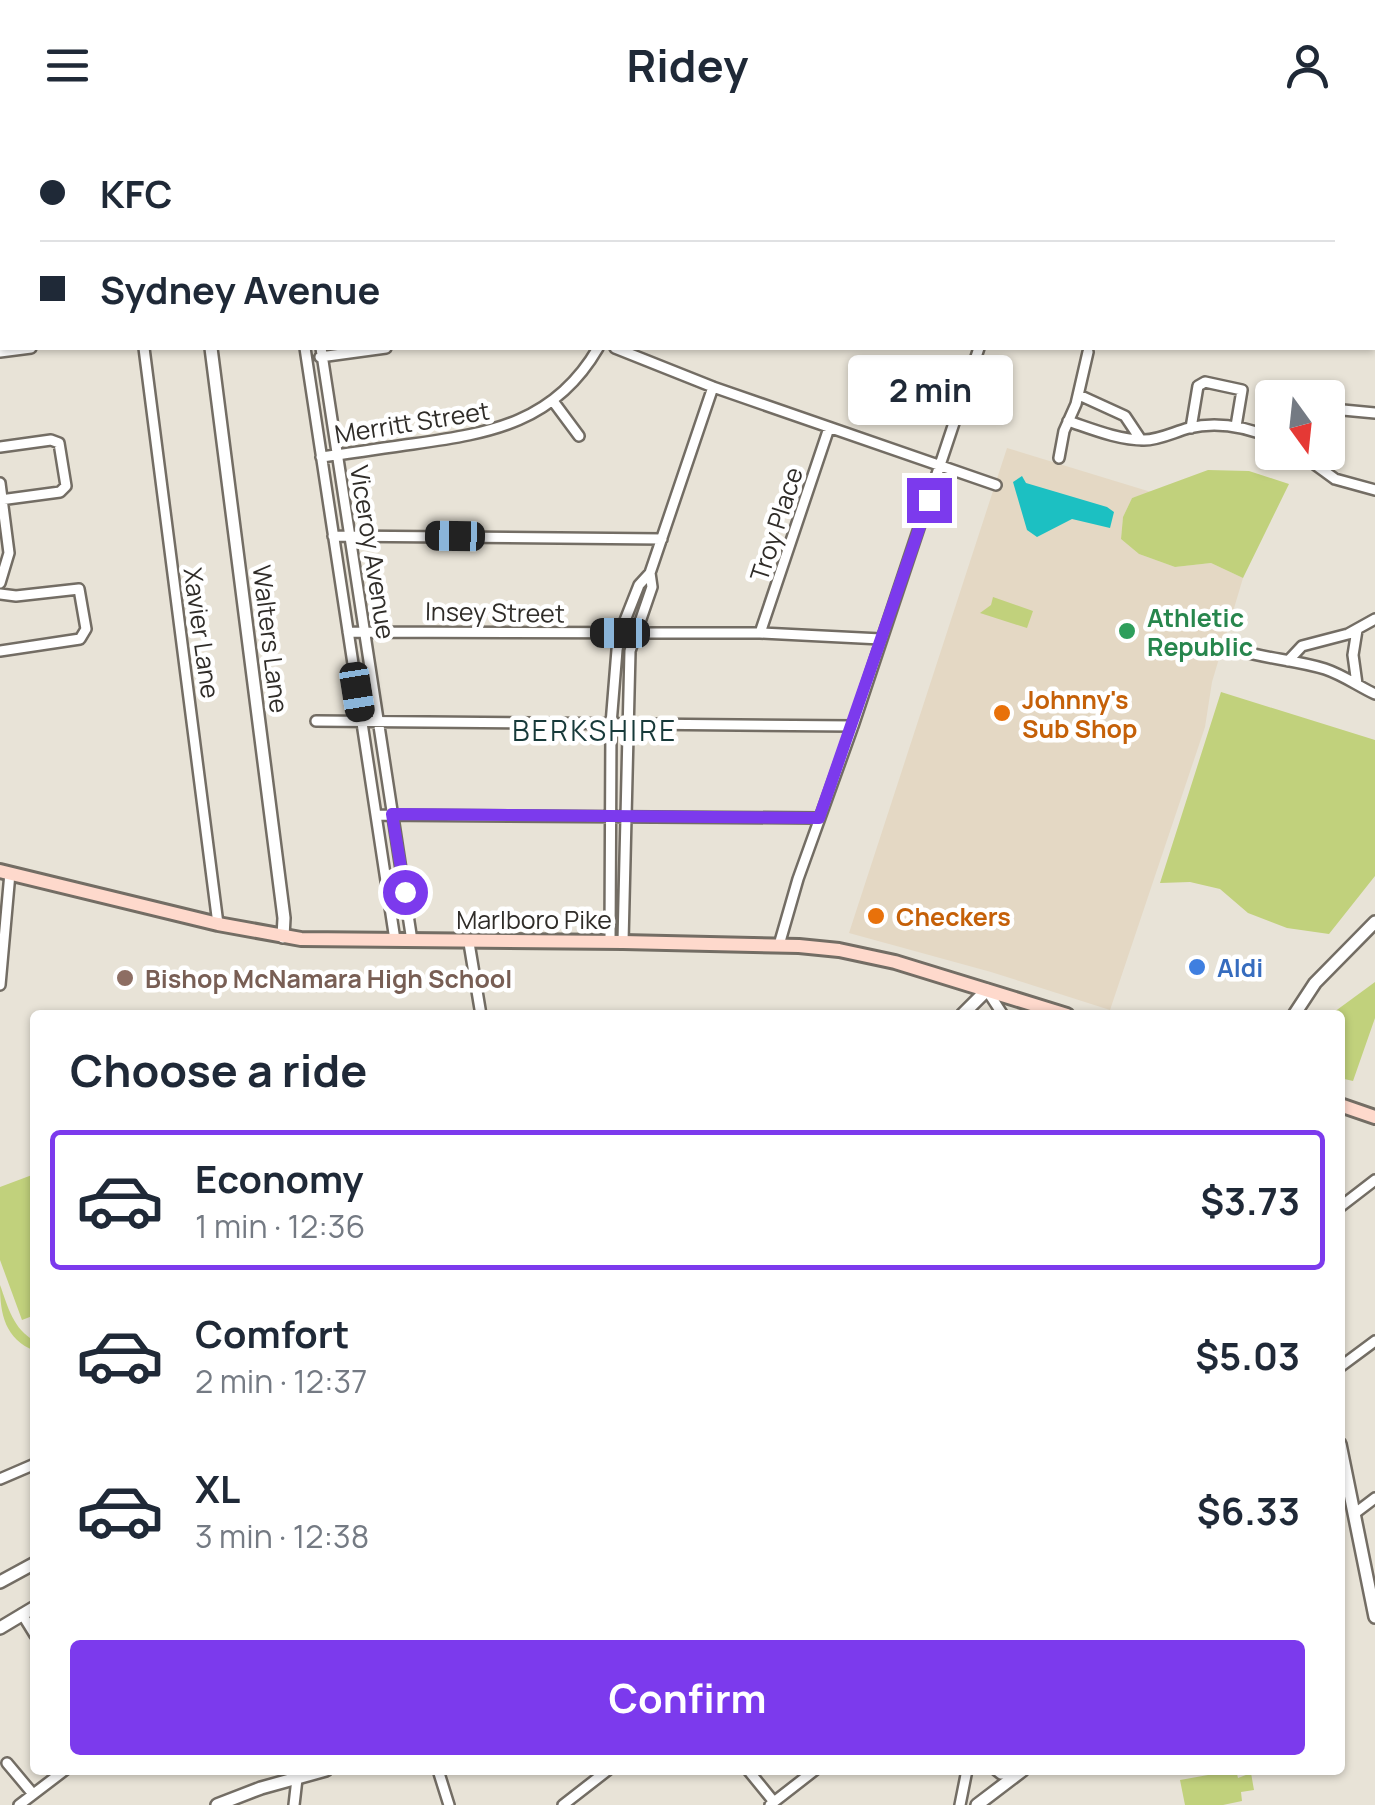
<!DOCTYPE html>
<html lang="en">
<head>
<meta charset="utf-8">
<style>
	body { margin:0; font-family:Manrope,sans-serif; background:#f2f2f3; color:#1f2937; height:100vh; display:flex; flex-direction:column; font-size:38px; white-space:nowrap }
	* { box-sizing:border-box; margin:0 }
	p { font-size:32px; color:#747a83 }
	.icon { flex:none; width:55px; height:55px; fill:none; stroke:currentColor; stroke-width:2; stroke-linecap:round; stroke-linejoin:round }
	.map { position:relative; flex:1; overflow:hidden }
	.details { position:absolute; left:30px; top:880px; width:1315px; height:765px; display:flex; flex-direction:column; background:#fff; border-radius:10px; box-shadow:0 2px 8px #0004 }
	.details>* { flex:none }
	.top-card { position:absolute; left:0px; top:0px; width:1375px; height:220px; box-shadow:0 2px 8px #0004; display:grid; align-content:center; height:220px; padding:0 40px; background:#fff }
	.needle { width:65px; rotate:165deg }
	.fabs { position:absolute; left:1255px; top:250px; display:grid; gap:20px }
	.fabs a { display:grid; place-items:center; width:90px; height:90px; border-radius:10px; background:#fff; box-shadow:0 2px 8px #0004; font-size:50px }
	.end { position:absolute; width:45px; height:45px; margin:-22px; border:12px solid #7c3aed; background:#fff; box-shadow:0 0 0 5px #fff }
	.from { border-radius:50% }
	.bubble { position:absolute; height:70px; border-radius:10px; background:#fff; box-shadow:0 2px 8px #0004; font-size:32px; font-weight:700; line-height:70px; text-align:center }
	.car { position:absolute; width:30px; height:60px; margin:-30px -15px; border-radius:12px; box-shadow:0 0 8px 2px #0007; background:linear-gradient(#222 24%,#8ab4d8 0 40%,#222 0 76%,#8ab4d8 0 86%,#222 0) }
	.top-card b { display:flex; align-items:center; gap:35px; height:95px; font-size:38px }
	.top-card b+b { border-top:2px solid #e0e1e3 }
	.top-card i { width:25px; height:25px; background:#1f2937 }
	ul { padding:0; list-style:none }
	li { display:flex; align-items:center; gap:30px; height:140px; margin:0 20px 15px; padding:0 20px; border:5px solid transparent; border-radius:10px }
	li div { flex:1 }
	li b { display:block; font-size:38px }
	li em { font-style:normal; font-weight:700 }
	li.current { border-color:#7c3aed }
	li>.icon { width:90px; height:90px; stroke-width:1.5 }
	h2 { padding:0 40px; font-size:45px; line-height:120px }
	.primary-button { display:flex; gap:20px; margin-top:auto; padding:20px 40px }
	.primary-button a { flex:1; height:115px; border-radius:10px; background:#7c3aed; color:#fff; font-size:40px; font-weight:700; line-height:115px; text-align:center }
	header { display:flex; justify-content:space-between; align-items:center; height:130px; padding:0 40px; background:#fff; font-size:45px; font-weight:700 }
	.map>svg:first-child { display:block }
</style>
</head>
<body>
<header><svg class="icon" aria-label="menu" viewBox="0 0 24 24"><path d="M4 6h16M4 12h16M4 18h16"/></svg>Ridey<svg class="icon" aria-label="person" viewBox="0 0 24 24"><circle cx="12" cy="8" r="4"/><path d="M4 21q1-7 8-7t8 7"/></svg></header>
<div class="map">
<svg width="1375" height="1675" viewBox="0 0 1375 1675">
	<rect width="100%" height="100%" fill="#e8e3d7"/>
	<path fill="#e4d8c4" d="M1007 318 1151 362 1132 368 1123 387 1121 409 1139 424 1175 437 1211 433 1243 448 1212 552 1205 597 1110 880 991 842 849 803Z"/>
	<path fill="#c1d17c" d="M1208 340 1249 341 1289 354 1243 448 1211 433 1175 437 1139 424 1121 409 1123 387 1132 368Z
		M993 467 1033 481 1027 498 980 483 991 475Z
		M1221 562 1375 610V746L1329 804 1287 798 1248 783 1220 759 1190 752 1160 753Z
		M1375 852V888L1353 951 1340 948V885H1330Z
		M32 1045 35 1055V1185L22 1190 0 1130V1057Z
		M0 1155C8 1177 13 1199 35 1211V1221C5 1209 0 1184 0 1155Z
		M1236 1640 1238 1648 1251 1643 1254 1660 1241 1662 1242 1671 1223 1675H1185L1180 1650Z"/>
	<path fill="#1cc0c2" d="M1022 346 1026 353 1107 377 1114 382 1110 398 1072 389 1037 407 1027 400 1013 352Z"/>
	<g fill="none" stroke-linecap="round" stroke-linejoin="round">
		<defs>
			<path id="minor" d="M972 2 973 0
				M0 116 2 117
				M1372 133 1375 134
				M144 218 218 794
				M305 218 395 810
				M321 218 412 811
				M615 218 713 257 996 355
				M0 222 31 218
				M320 227 386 218
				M1079 265 1125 286 1141 310
				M553 271 579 306
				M1328 285 1343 280 1375 283
				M1068 291C1092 299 1118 310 1144 310 1159 310 1174 302 1189 298 1218 291 1246 297 1272 308
				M1191 298 1198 256 1205 252 1242 260 1236 296
				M0 317 51 310 59 313 66 356 60 362 0 370
				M1298 322 1335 349 1375 360
				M321 327C352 323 383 318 413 314 492 303 555 292 598 218
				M1059 328 1064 301 1076 274 1088 222
				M0 353 9 423 0 453
				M333 406 662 409
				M0 464 16 466 79 459 86 499 80 509 0 521
				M348 502 760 503 881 509
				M760 503 829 298
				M1238 520C1267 529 1296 530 1325 539 1343 545 1358 556 1375 564
				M1288 531 1302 516 1348 504 1375 489
				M1357 554 1353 525 1357 500
				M316 591 853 596
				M377 685 819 688
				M610 812 611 594 617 520 620 503 639 455 650 443 713 257
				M623 812 630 521 652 457 650 443
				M469 813 481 885
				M779 815 798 749 853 596 979 218
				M0 855 10 743
				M988 862 1003 885
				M1340 1077 1375 1050
				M1340 1237 1375 1211
				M0 1349 35 1334
				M1354 1384 1375 1368
				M22 1484 35 1505
				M7 1633 33 1664
				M438 1640 449 1675
				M748 1640 774 1672
				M996 1640 1001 1644H1017
				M19 1675 65 1640
				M294 1675 298 1640
				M563 1675 608 1640
				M770 1675 815 1640
				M960 1675 967 1640"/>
			<path id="tertiary" d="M203 2 204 0
				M211 218 284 788 283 807
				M962 885 987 860
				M1294 885 1315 853 1375 792
				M1340 1314 1375 1487
				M0 1452 35 1433
				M0 1498 35 1477
				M217 1675 261 1658 326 1640
				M977 1675 1023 1640"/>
			<path id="secondary" d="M0 741 218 794 301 809 623 812 799 816 839 820 895 832 1067 885
				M1340 975 1375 987"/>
			<path id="trunk" d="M266 0 285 2
				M414 0 429 2
				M1372 170H1375
				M1372 192H1375"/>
		</defs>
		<use href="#minor" stroke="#736d64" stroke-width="14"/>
		<use href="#tertiary" stroke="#736d64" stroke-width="16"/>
		<use href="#secondary" stroke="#736d64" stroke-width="18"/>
		<use href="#trunk" stroke="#b36346" stroke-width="20"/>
		<use href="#minor" stroke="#fff" stroke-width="9"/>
		<use href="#tertiary" stroke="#fff" stroke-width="11"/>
		<use href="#secondary" stroke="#fed9cc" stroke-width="12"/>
		<use href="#trunk" stroke="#fb9a78" stroke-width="15"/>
	</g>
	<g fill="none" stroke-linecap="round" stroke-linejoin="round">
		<path stroke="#7c3aed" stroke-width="12" d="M405 762 392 684 819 688 929 370"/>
	</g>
	<circle fill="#2e9e5b" stroke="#fff" stroke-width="4" cx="1127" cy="501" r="10"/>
	<g fill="#e8710a" stroke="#fff" stroke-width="4">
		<circle cx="1002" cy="583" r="10"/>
		<circle cx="876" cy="786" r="10"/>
	</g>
	<circle fill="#3f7fe0" stroke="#fff" stroke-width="4" cx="1197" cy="837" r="10"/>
	<circle fill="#8d6e63" stroke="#fff" stroke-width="4" cx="125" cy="848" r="10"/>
	<g text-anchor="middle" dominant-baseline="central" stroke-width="9" stroke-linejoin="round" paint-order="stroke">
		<g font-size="25" fill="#2f2c28" stroke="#fff">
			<text transform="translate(412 292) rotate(-9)">Merritt Street</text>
			<text transform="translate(776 394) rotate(-72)">Troy Place</text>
			<text transform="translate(373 422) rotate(81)">Viceroy Avenue</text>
			<text transform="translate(495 482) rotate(1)">Insey Street</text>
			<text transform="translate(202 503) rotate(82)">Xavier Lane</text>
			<text transform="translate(271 509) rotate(83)">Walters Lane</text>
			<text x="534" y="789">Marlboro Pike</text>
		</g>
		<g font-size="25" font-weight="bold" fill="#27864d" stroke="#fff" text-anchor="start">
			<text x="1147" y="487">Athletic<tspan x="1147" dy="29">Republic</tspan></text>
		</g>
		<g font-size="25" font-weight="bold" fill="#c56008" stroke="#fff" text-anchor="start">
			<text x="1022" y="569">Johnny's<tspan x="1022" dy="29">Sub Shop</tspan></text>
			<text x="896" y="786">Checkers</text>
		</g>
		<g font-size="25" font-weight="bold" fill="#366cbe" stroke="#fff" text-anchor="start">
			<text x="1217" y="837">Aldi</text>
		</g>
		<g font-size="25" font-weight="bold" fill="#785e54" stroke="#fff" text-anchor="start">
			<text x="145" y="848">Bishop McNamara High School</text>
		</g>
		<g font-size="28" letter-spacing="2.5" fill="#173a3a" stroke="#fff">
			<text x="595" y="600">BERKSHIRE</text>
		</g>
	</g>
</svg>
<div class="fabs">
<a><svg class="needle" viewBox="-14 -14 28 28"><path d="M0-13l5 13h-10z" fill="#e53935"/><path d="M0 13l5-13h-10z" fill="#747a83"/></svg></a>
</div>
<i class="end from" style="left:405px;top:762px"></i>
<i class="end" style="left:929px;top:370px"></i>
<div class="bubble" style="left:848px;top:225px;width:165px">2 min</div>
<i class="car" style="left:455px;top:406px;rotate:271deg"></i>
<i class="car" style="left:620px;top:503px;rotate:270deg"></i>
<i class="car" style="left:357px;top:562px;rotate:171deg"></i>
<div class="top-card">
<b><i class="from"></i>KFC</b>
<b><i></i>Sydney Avenue</b>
</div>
<section class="details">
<h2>Choose a ride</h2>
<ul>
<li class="current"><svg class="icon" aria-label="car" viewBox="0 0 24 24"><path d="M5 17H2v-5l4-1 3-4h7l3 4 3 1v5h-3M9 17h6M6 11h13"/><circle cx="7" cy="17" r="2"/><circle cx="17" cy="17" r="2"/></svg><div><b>Economy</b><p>1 min · 12:36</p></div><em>$3.73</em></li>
<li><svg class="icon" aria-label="car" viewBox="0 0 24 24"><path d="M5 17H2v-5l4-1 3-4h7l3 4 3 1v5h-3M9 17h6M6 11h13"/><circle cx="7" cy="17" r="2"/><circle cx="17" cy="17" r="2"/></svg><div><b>Comfort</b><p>2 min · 12:37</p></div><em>$5.03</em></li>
<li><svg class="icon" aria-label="car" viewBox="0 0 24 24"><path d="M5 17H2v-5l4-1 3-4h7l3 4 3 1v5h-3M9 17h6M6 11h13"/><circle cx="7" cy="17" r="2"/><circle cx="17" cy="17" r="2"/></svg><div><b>XL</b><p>3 min · 12:38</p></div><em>$6.33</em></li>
</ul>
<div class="primary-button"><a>Confirm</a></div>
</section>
</div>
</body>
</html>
